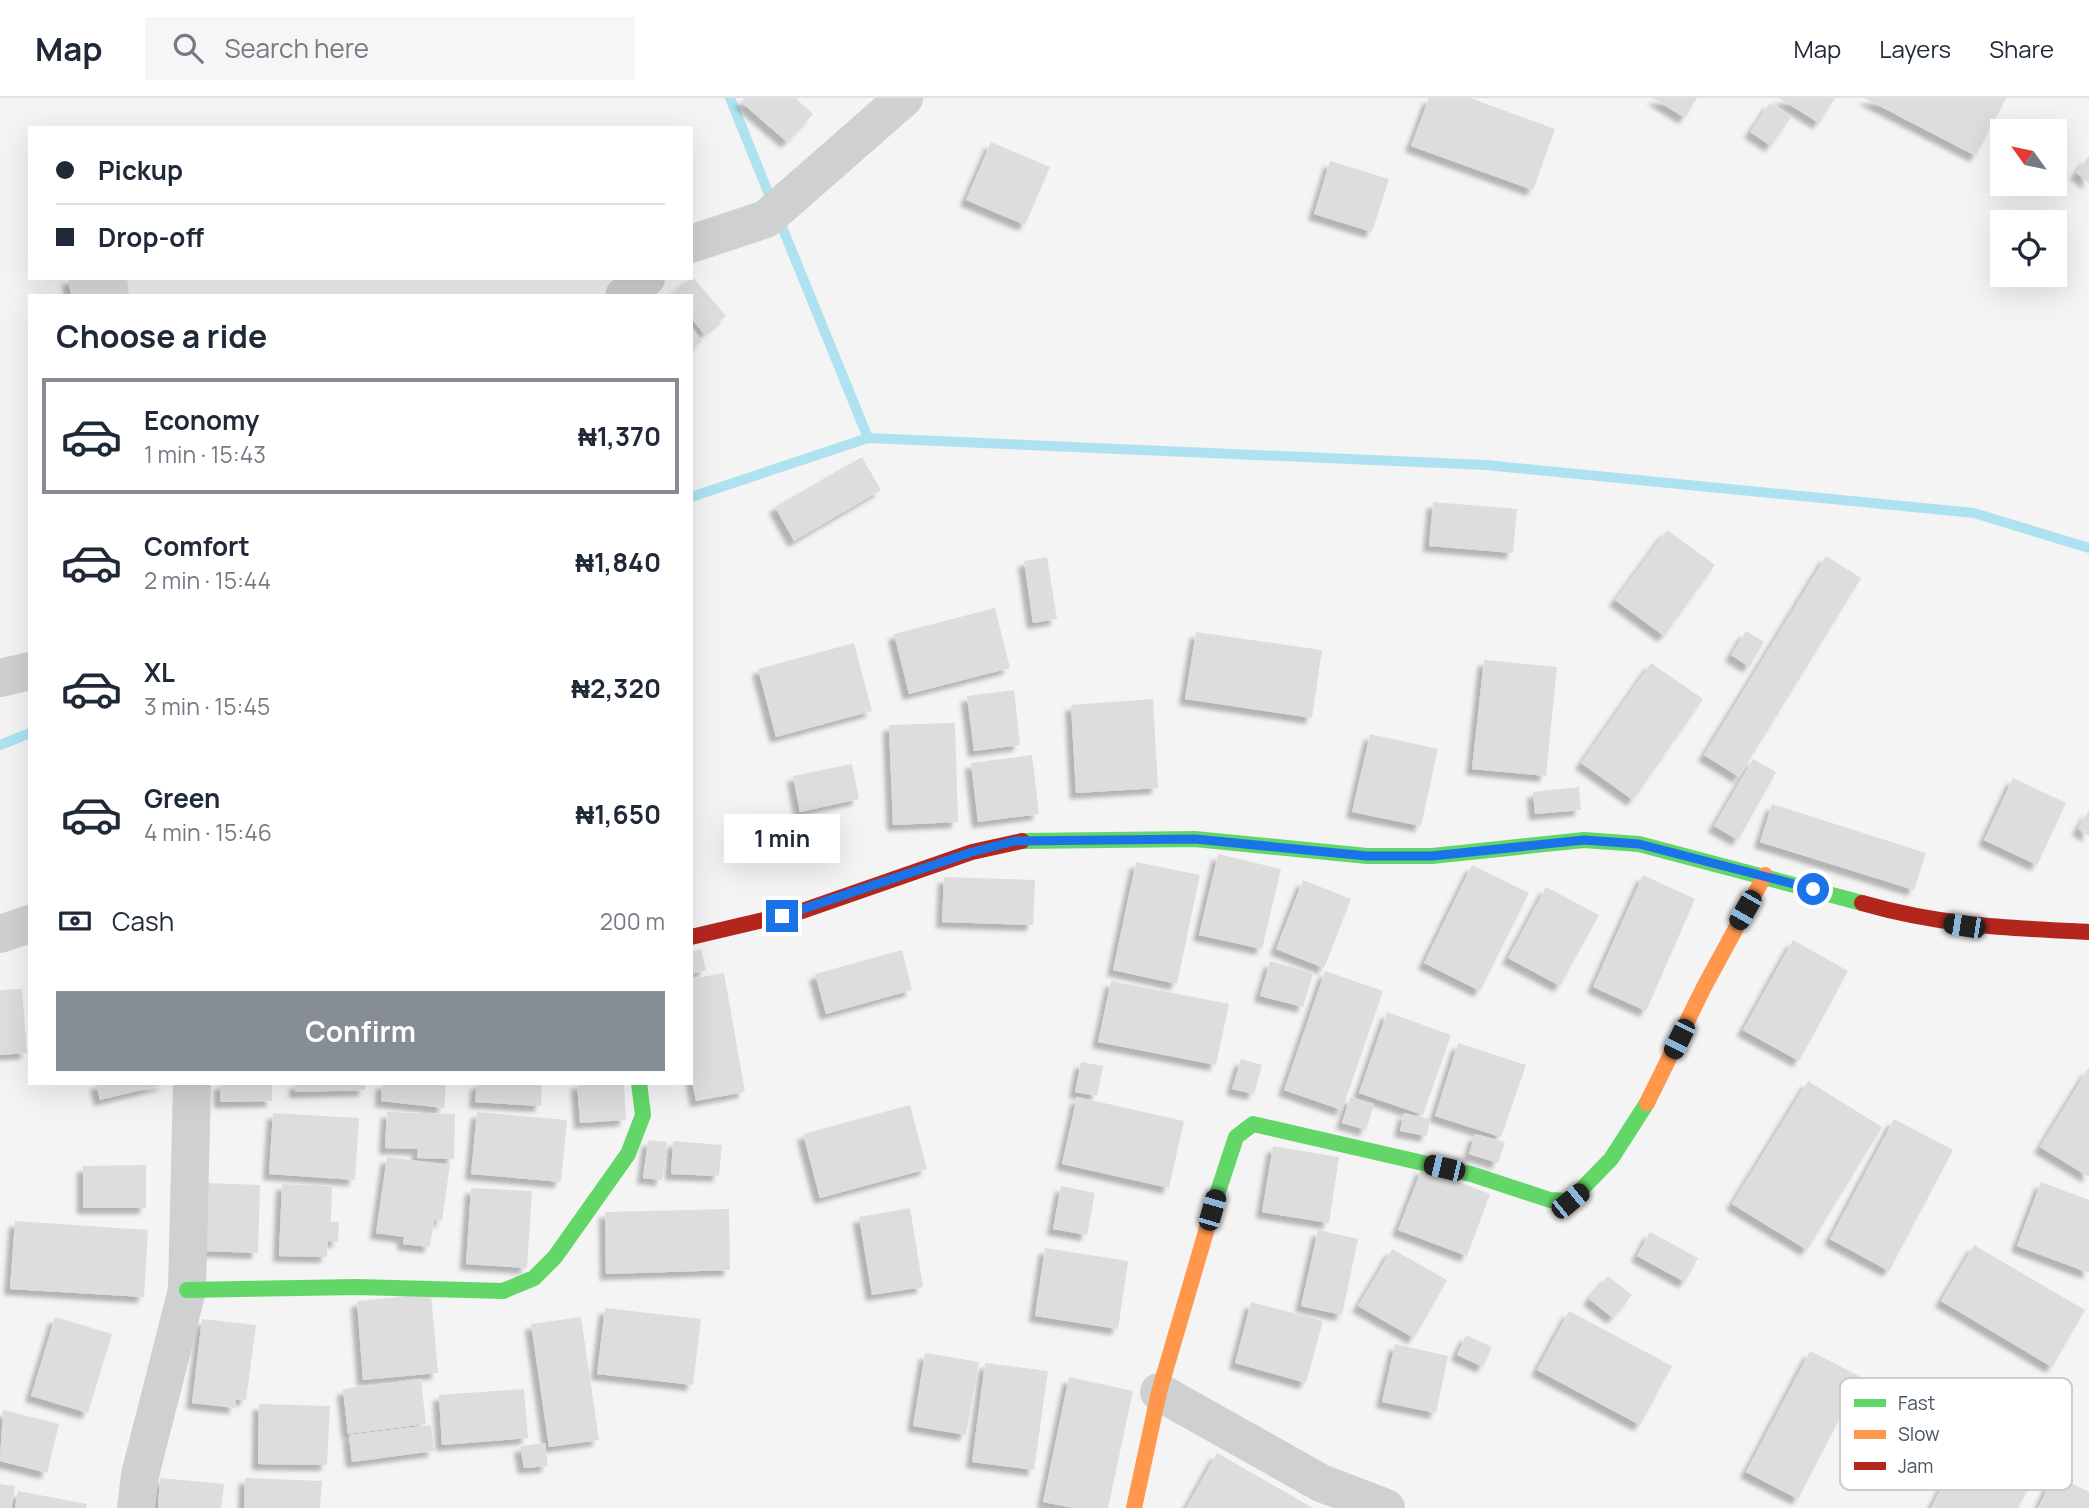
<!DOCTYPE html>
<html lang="en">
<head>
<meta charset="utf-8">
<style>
	body { margin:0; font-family:Manrope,sans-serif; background:#f6f6f7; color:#1f2937; height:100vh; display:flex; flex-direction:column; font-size:26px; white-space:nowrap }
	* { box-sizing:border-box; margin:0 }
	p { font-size:23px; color:#747a83 }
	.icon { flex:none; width:38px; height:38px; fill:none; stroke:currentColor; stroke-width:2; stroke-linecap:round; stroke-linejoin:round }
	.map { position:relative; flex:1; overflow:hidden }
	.details { position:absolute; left:28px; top:196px; width:665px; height:791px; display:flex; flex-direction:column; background:#fff; border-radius:0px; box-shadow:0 7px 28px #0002 }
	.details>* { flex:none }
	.guide { position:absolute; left:28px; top:28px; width:665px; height:154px; border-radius:0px; box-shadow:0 7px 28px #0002; display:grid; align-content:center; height:154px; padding:0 28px; background:#fff }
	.needle { width:46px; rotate:303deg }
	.controls { position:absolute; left:1990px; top:21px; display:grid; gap:14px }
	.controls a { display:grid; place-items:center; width:77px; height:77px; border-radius:0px; background:#fff; box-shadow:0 7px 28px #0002; font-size:35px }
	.end { position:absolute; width:32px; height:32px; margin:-16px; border:9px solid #1a73e8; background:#fff; box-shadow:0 0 0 4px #fff }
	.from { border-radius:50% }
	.bubble { position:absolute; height:49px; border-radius:0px; background:#fff; box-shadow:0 7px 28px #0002; font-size:23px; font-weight:700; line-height:49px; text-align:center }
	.car { position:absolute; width:21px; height:42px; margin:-21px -10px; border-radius:9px; box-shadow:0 0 5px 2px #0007; background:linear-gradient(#222 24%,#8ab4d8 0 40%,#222 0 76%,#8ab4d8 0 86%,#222 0) }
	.guide b { display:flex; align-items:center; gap:24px; height:66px; font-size:26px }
	.guide b+b { border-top:2px solid #e0e1e3 }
	.guide i { width:18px; height:18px; background:#1f2937 }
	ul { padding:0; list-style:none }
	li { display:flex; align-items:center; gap:21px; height:116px; margin:0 14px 10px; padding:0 14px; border:4px solid transparent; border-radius:0px }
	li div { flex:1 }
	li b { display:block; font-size:26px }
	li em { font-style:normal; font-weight:700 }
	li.active { border-color:#868d94 }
	li>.icon { width:63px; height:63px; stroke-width:1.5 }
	h2 { padding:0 28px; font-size:32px; line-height:84px }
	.pay { display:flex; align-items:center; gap:18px; height:77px; padding:0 28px; font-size:26px }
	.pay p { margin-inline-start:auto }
	.primary-button { display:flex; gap:14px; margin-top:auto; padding:14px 28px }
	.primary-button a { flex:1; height:80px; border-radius:0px; background:#868d94; color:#fff; font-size:28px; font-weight:700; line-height:80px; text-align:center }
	header { display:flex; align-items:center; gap:42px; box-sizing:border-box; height:98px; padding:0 35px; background:#fff; border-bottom:2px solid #e0e1e3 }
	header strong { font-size:33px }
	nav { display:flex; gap:38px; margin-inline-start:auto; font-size:24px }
	.search { width:490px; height:63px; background:#f6f6f7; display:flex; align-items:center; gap:18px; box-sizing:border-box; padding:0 24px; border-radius:0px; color:#747a83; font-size:26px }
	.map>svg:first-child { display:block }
</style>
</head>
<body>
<header>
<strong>Map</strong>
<div class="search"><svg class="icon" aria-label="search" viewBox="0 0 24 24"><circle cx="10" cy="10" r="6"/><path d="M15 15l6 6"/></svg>Search here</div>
<nav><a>Map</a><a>Layers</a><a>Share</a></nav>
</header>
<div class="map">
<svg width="2089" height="1410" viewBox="0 0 2089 1410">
	<defs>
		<filter id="shadow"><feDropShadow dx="-6" dy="6" stdDeviation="2" flood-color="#0004"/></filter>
	</defs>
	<rect width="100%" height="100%" fill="#f4f4f4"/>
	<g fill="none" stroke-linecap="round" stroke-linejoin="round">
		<path stroke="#aee2f0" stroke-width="10" d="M730 0 772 104
			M778 119 868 340
			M691 399 868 340 1486 367 1974 415 2089 450
			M0 647 30 635"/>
	</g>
	<path fill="#ddddde" filter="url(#shadow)" d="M745 0H795L813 16 787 44 741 4Z
		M1429 0H1470L1555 31 1533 92 1411 48Z
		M1653 0H1697L1685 20Z
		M1779 0H1835L1819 25Z
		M1864 0H2006L1976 58Z
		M1770 5 1791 19 1771 48 1750 34Z
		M991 44 1050 69 1025 127 966 102Z
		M2089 58V85L2076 75Z
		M1330 63 1389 81 1372 134 1314 116Z
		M691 177 726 218 704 236 691 220V198L671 196 691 180Z
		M68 180H127L129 198H71Z
		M691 228 702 243 691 252Z
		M862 359 881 392 794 443 775 409Z
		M1433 404 1517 411 1513 455 1429 448Z
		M1667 432 1715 467 1664 538 1615 502Z
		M1826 458 1861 480 1739 679 1704 657Z
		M1047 459 1057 521 1033 525 1024 463Z
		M995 510 1010 570 909 596 894 536Z
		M1746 533 1764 544 1749 569 1731 557Z
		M1196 534 1322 552 1312 620 1185 601Z
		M854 545 872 613 776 639 758 571Z
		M1484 562 1557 569 1546 678 1472 671Z
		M1651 565 1703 601 1633 702 1581 665Z
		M1014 592 1020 647 974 653 967 598Z
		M1153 601 1158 690 1076 695 1071 607Z
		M955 625 958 724 893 727 889 627Z
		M1370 636 1438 651 1421 728 1352 714Z
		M1032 657 1039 716 978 724 971 665Z
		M1753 661 1776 674 1738 742 1714 728Z
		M852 666 859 701 800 714 793 678Z
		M2013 680 2066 705 2037 767 1984 742Z
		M1579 689 1581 712 1535 716 1533 694Z
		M1772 706 1926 755 1914 792 1760 744Z
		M2089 712V738L2078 731Z
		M1218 756 1281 771 1262 851 1199 837Z
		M1136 764 1200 777 1177 886 1113 872Z
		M1472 767 1529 795 1480 893 1424 865Z
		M1643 777 1695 801 1646 913 1593 889Z
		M944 779 1035 782 1033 827 942 824Z
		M1303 782 1351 801 1324 870 1276 851Z
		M1546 789 1599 817 1560 888 1508 860Z
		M1793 842 1848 873 1799 963 1743 932Z
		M701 851 706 872 691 876V854Z
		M902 852 912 892 826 916 815 876Z
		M1270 863 1313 875 1303 909 1260 898Z
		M1325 873 1383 893 1342 1012 1284 992Z
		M724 875 745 994 696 1003 691 977V881Z
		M1111 883 1229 906 1216 967 1098 944Z
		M22 891 27 955 0 957V892Z
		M1387 914 1451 937 1423 1017 1359 995Z
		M1458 945 1526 967 1501 1039 1435 1018Z
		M1241 961 1262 967 1254 996 1232 991Z
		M1081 964 1103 968 1097 998 1075 994Z
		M2089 969V1079L2040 1049Z
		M1808 983 1882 1029 1807 1152 1732 1106Z
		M96 985H166V986L100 1002Z
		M220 985H272V1003L220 1004Z
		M295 985H365V992L295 994Z
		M382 985H446L444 1010 381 1003Z
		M477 985H542L541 1008 475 1004Z
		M577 985H624L626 1022 580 1025Z
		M1077 999 1184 1023 1169 1090 1062 1066Z
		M1350 999 1374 1006 1366 1032 1342 1025Z
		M910 1007 927 1071 820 1100 803 1036Z
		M387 1014 455 1016 454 1061 417 1060 418 1051 385 1050Z
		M477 1014 567 1022 561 1084 471 1076Z
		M273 1015 359 1020 355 1082 269 1076Z
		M1404 1015 1430 1021 1427 1038 1400 1033Z
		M1894 1021 1953 1052 1889 1173 1830 1141Z
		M1475 1036 1505 1044 1498 1065 1469 1056Z
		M648 1042 667 1044 662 1082 643 1080Z
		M673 1043 722 1047 719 1078 671 1076Z
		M1273 1048 1339 1059 1329 1125 1262 1114Z
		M387 1059 450 1067 442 1123 434 1122 430 1149 403 1146 404 1139 376 1135Z
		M146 1067V1110H83V1068Z
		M1422 1070 1490 1096 1467 1158 1398 1132Z
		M2041 1084 2089 1102V1175L2017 1148Z
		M207 1085 260 1087 258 1155 205 1153Z
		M282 1086 332 1088 331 1124H339L338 1144 328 1143 327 1159 279 1158Z
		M1061 1088 1095 1095 1087 1137 1053 1131Z
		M471 1090 532 1093 527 1170 466 1166Z
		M910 1110 923 1189 872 1197 859 1119Z
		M729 1111 730 1172 606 1176 605 1114Z
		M15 1123 148 1132 144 1199 10 1191Z
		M1318 1132 1358 1141 1342 1217 1301 1208Z
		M1650 1134 1698 1160 1685 1184 1637 1158Z
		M1974 1147 2085 1212 2052 1269 1941 1203Z
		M1045 1150 1128 1163 1118 1231 1035 1218Z
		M1392 1151 1447 1182 1414 1240 1358 1208Z
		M1608 1178 1632 1197 1613 1220 1589 1201Z
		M431 1196 438 1275 363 1282 357 1203Z
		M1251 1204 1323 1223 1306 1285 1235 1265Z
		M605 1210 701 1221 693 1287 597 1276Z
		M1569 1213 1672 1268 1640 1327 1537 1272Z
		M55 1219 112 1236 88 1315 31 1298Z
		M581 1219 599 1342 549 1349 531 1226Z
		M202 1221 256 1227 246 1302 236 1301 235 1310 192 1305Z
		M1466 1237 1492 1249 1483 1269 1457 1257Z
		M1395 1246 1448 1258 1436 1315 1382 1304Z
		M1810 1253 1861 1279 1798 1401 1746 1374Z
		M925 1255 979 1264 966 1337 913 1328Z
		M985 1265 1048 1273 1034 1372 972 1364Z
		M1069 1279 1133 1293 1108 1410H1074L1043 1404Z
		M421 1281 426 1326 348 1336 343 1291Z
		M524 1291 528 1340 442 1347 439 1297Z
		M259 1306 330 1308 327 1367 258 1366Z
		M3 1312 59 1326 47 1375 0 1363Z
		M431 1327 434 1353 352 1364 349 1337Z
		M1968 1339 2037 1374 2018 1410H1931Z
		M545 1345 548 1368 524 1370 520 1348Z
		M1217 1355 1313 1410H1186Z
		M2054 1377 2089 1394V1410H2038Z
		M160 1380 224 1386 221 1410H158Z
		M245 1380 322 1383 320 1410H244Z
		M0 1386 15 1388 11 1410H0Z
		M18 1393 87 1406 86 1410H15Z"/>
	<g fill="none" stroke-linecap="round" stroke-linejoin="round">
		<path stroke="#ced0d2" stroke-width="38" d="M691 146 766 121 904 0
			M624 198 646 180
			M0 580 30 573
			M0 836 30 826
			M1159 1294 1321 1385 1386 1410
			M136 1410 140 1377 187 1192 192 985"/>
		<path stroke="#63d668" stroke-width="16" d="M1022 743 1195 741 1367 758H1432L1584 742 1639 746 1862 805
			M1215 1103 1236 1039 1253 1026 1471 1076 1550 1102 1570 1103 1611 1061 1647 1005
			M187 1192 357 1189 503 1193 534 1180 555 1159 628 1056 643 1017 639 985"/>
		<path stroke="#ff974d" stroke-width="16" d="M1647 1005 1704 889 1765 777
			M1134 1410 1159 1294 1215 1103"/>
		<path stroke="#b3261e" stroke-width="16" d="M1862 805C1942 828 2007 830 2089 834
			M691 839 802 813 972 754 1022 743"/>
	</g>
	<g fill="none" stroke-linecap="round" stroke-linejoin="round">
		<path stroke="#1a73e8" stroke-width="9" d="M782 818 972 754 1015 743 1195 741 1367 758H1432L1584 742 1639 746 1813 791"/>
	</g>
	<rect x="1840" y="1280" width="232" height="112" rx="10" fill="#fff" stroke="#c9ccd0" stroke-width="2"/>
	<rect x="1854" y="1301" width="32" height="8" fill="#63d668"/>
	<rect x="1854" y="1332" width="32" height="9" fill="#ff974d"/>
	<rect x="1854" y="1364" width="32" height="8" fill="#b3261e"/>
	<g font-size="19" fill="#4a5661">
		<text x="1898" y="1312">Fast</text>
		<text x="1898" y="1343">Slow</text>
		<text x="1898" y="1375">Jam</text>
	</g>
</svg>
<div class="controls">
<a><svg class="needle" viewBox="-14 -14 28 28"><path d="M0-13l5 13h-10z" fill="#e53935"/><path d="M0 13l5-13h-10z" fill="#747a83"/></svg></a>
<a><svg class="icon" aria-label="locate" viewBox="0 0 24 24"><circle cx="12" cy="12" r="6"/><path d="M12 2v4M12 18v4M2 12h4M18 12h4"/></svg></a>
</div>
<i class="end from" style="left:1813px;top:791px"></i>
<i class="end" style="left:782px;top:818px"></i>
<div class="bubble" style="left:724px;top:716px;width:116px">1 min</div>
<i class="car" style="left:1745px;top:812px;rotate:210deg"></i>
<i class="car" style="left:1964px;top:828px;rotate:279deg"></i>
<i class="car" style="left:1679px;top:941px;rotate:206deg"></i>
<i class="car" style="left:1444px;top:1070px;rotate:283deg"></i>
<i class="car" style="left:1570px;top:1103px;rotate:51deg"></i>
<i class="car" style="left:1212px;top:1112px;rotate:16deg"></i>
<div class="guide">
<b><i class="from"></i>Pickup</b>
<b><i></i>Drop-off</b>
</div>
<section class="details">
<h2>Choose a ride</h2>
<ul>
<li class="active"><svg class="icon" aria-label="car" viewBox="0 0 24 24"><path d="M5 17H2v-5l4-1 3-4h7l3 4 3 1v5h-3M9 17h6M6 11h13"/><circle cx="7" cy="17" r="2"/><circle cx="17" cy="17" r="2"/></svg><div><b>Economy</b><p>1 min · 15:43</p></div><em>₦1,370</em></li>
<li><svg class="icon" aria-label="car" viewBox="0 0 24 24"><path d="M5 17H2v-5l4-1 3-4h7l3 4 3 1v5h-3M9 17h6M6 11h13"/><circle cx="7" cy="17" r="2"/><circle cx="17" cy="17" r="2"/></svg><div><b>Comfort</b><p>2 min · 15:44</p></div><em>₦1,840</em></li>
<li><svg class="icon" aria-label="car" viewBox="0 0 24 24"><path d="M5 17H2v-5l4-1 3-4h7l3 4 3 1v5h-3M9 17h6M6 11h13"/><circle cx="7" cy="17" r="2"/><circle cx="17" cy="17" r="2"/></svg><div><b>XL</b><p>3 min · 15:45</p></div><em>₦2,320</em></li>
<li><svg class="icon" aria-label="car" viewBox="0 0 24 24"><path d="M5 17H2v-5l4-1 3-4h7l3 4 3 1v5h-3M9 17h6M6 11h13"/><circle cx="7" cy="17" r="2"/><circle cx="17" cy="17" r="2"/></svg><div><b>Green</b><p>4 min · 15:46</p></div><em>₦1,650</em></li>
</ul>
<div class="pay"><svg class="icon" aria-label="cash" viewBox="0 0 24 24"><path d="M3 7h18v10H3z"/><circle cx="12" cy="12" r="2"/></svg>Cash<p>200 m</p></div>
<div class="primary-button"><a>Confirm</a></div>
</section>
</div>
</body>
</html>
